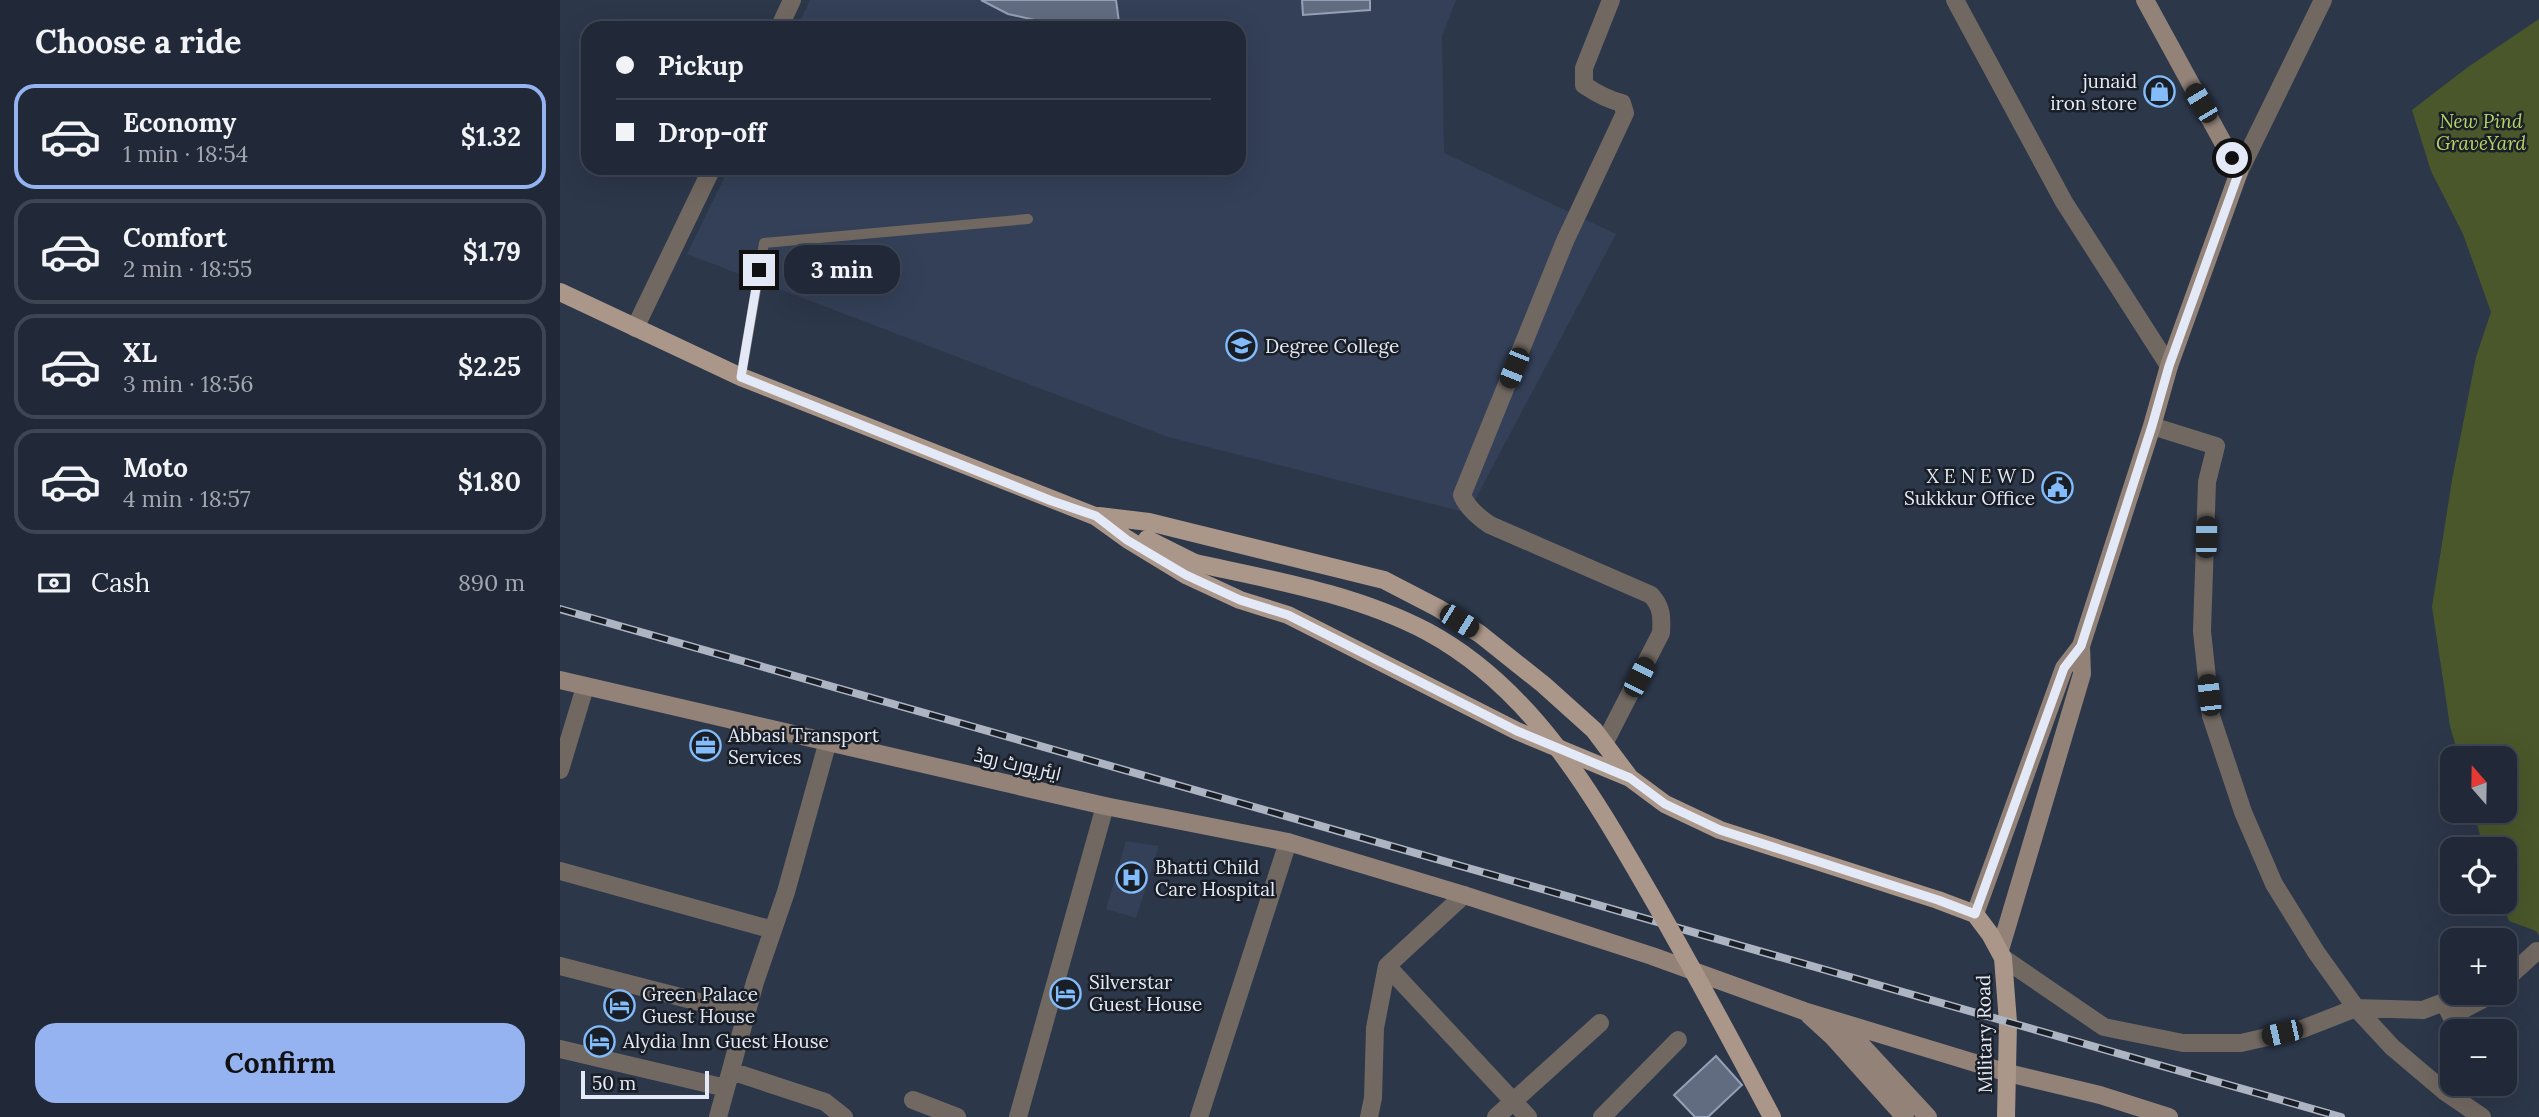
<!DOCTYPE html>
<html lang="en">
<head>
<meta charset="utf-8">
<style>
	body { margin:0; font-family:Lora,Cairo,serif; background:#293140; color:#f1f3f6; height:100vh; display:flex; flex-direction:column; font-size:26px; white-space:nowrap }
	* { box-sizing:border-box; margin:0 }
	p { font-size:23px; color:#a2a6ae }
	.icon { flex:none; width:38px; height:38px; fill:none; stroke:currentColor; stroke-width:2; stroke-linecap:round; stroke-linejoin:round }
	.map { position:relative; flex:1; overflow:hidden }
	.side { display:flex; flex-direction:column; background:#212938; width:560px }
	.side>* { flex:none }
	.hud { position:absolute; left:21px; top:21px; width:665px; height:154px; border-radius:21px; box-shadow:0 7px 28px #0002,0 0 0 2px #3e4553; display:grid; align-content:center; height:154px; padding:0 35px; background:#212938 }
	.needle { width:46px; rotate:340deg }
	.tools { position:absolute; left:1880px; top:746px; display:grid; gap:14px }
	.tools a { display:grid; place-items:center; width:77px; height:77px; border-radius:14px; background:#212938; box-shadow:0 7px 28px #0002,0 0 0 2px #3e4553; font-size:35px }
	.scale { position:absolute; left:21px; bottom:18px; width:128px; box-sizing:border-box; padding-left:7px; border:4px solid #e3e9f6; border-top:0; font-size:19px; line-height:24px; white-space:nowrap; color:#e3e9f6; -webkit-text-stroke:5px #191e27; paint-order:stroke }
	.end { position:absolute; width:32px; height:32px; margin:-16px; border:9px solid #e3e9f6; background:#111; box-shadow:0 0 0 4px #111 }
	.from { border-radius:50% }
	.bubble { position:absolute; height:49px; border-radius:21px; background:#212938; box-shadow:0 7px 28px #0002,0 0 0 2px #3e4553; font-size:23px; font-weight:700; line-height:49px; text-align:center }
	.car { position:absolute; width:21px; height:42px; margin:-21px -10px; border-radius:9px; box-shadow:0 0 5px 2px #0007; background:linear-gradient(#222 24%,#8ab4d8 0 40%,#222 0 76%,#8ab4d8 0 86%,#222 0) }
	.hud b { display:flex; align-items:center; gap:24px; height:66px; font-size:26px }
	.hud b+b { border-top:2px solid #3e4553 }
	.hud i { width:18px; height:18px; background:#f1f3f6 }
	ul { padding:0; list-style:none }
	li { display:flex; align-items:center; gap:21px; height:105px; margin:0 14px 10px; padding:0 21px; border:4px solid #3e4553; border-radius:21px }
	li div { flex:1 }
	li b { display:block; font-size:26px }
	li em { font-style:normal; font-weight:700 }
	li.active { border-color:#95b2f1 }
	li>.icon { width:63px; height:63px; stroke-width:1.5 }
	h2 { padding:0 35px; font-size:32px; line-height:84px }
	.pay { display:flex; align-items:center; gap:18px; height:77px; padding:0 35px; font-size:26px }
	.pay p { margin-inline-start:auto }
	.cta { display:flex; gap:14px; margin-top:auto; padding:14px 35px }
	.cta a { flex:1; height:80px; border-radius:21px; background:#95b2f1; color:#111; font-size:28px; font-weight:700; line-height:80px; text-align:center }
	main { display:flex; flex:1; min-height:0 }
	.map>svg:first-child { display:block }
</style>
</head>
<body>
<main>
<section class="side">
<h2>Choose a ride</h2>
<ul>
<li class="active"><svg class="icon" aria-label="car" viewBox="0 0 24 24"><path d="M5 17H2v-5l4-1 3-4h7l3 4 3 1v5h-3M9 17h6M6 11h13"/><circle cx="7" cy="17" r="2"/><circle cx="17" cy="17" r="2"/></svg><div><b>Economy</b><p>1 min · 18:54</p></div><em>$1.32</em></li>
<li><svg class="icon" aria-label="car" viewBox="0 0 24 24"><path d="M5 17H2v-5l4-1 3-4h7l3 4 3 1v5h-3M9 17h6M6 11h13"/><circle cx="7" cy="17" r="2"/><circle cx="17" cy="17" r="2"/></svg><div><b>Comfort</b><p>2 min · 18:55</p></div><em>$1.79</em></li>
<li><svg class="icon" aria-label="car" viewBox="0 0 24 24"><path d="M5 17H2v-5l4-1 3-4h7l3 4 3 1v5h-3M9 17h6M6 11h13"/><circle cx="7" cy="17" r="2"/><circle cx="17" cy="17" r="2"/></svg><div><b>XL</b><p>3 min · 18:56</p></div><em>$2.25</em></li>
<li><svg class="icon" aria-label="car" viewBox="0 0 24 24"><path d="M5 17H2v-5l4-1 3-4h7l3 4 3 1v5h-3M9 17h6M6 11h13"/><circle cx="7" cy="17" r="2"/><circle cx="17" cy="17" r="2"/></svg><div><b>Moto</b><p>4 min · 18:57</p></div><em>$1.80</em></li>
</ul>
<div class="pay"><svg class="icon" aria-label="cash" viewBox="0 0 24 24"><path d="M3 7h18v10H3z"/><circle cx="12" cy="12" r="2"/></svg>Cash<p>890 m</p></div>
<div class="cta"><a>Confirm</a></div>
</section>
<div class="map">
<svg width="1979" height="1117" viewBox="0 0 1979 1117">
	<rect width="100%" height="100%" fill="#2c374a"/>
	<path fill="#344058" d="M250 0H896L882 36 884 153 1056 234 908 513 608 437 127 254 169 168H679V28H237Z
		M566 841 599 846 576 918 546 909Z"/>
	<path fill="#4a572a" d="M1979 19V935L1976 931 1949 921 1942 901H1944V849H1924L1913 810H1944V758H1899L1890 726 1872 607 1892 480 1916 357 1931 312 1903 234 1871 171 1852 110 1908 67Z"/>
	<path fill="#616c81" stroke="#94a0b7" stroke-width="2" d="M421 0H556L559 22 488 23 448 14Z
		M742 0H810V10L743 15Z
		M1156 1056 1182 1085 1148 1117H1135L1114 1095Z"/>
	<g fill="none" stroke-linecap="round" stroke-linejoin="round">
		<path stroke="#716861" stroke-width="10" d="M181 377 204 243 468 219"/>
		<path stroke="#716861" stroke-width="18" d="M1395 0 1504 202 1609 366
			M219 28 232 0
			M1679 172 1763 0
			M75 328 152 168
			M1592 426 1656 446 1647 482 1642 631 1651 716 1683 812 1714 884 1756 952 1796 1008 1832 1047 1884 1091 1922 1117
			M1045 742 1101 633C1102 617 1102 607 1091 595L930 525C918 517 907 508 902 495L1005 241 1065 113 1062 103C1048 100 1036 93 1024 85V68L1051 0
			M0 770 25 687
			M0 871 213 930
			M1443 958 1544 1027 1623 1043H1681L1742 1029 1796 1008 1863 1010 1884 1002 1891 1016 1925 998 1931 992
			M0 966 186 1014
			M827 966 968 1117
			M1944 981 1977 951
			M0 1049 166 1088
			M171 1071 265 1102 284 1117
			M353 1100 397 1117
			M158 1117 195 982 226 892 268 741
			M458 1117 545 806
			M639 1117 728 842
			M809 1117 813 1098 815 1028 827 966 904 895
			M936 1117 1040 1023
			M1042 1117 1118 1040"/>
		<path stroke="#928278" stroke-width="18" d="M0 680 545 806 728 842 904 895 1092 956 1244 1011 1448 1073 1540 1095 1609 1117
			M1415 914 1504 668 1521 646 1592 426 1609 366 1679 172 1585 0
			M1440 950 1522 674 1521 646
			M1249 1015 1272 1036 1345 1117
			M1282 1024 1368 1117"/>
		<path stroke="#ab9789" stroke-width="18" d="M0 292 181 377 545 520
			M535 516 567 539 626 575 680 600 728 615 957 731 1070 778 1105 804 1160 830 1378 900 1415 914 1430 934 1443 958 1448 1022 1446 1117
			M539 516 589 522 824 580 878 608 920 634 984 685 1034 730 1070 778
			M587 539 635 563"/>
		<defs>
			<path id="rail" d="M0 609 1781 1117"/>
		</defs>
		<use href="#rail" stroke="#adb5c3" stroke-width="8"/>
		<use href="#rail" stroke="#191e27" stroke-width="5" stroke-dasharray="16" stroke-linecap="butt"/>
		<path stroke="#ab9789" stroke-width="18" d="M635 563C713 580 796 594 868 632 977 691 1038 804 1098 908 1137 977 1175 1047 1212 1117"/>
	</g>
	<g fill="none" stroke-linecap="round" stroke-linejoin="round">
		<path stroke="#e3e9f6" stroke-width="9" d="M199 270 181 377 492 501 536 516 567 540 626 575 680 600 728 615 957 731 1070 778 1105 804 1160 830 1378 900 1415 914 1504 668 1521 646 1592 426 1609 366 1679 172 1672 158"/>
	</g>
	<defs>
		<symbol id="shop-ring" viewBox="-11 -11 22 22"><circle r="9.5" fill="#191e27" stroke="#82bcfa" stroke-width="1.5"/><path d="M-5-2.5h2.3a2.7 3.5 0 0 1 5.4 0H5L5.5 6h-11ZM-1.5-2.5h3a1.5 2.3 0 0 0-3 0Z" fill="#82bcfa"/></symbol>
		<symbol id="university-ring" viewBox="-11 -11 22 22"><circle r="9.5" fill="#191e27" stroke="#82bcfa" stroke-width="1.5"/><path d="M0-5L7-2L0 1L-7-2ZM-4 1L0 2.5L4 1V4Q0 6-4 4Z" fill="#82bcfa"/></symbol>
		<symbol id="civic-ring" viewBox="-11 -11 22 22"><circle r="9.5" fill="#191e27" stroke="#82bcfa" stroke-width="1.5"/><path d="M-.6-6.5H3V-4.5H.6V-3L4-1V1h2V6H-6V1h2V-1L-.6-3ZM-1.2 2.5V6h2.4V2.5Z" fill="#82bcfa"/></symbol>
		<symbol id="office-ring" viewBox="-11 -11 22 22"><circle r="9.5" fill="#191e27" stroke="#82bcfa" stroke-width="1.5"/><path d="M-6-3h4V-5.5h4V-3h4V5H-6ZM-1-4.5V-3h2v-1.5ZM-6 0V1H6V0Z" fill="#82bcfa"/></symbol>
		<symbol id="hospital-ring" viewBox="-11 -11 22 22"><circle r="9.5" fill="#191e27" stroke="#82bcfa" stroke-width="1.5"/><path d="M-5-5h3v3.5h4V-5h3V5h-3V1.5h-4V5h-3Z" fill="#82bcfa"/></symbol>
		<symbol id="hotel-ring" viewBox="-11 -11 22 22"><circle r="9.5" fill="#191e27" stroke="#82bcfa" stroke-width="1.5"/><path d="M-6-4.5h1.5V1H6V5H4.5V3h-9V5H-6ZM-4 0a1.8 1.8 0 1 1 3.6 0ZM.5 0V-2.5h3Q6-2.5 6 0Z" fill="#82bcfa"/></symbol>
	</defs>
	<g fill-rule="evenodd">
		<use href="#shop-ring" x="1582" y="74" width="35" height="35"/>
		<use href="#university-ring" x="664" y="328" width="35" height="35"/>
		<use href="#civic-ring" x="1480" y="470" width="35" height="35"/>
		<use href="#office-ring" x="128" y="728" width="35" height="35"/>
		<use href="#hospital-ring" x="554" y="860" width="35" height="35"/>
		<use href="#hotel-ring" x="488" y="976" width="35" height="35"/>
		<use href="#hotel-ring" x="42" y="988" width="35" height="35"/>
		<use href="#hotel-ring" x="22" y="1024" width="35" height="35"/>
	</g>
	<g text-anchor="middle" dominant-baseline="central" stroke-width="5" stroke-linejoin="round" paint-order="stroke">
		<g font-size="19" fill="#e3e9f6" stroke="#191e27" text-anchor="start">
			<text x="1577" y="81" text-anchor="end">junaid<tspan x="1577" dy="22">iron store</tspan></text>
			<text x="705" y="346">Degree College</text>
			<text x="1475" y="476" text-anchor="end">X E N E W D<tspan x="1475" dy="22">Sukkkur Office</tspan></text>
			<text x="168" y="735">Abbasi Transport<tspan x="168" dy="22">Services</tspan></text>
			<text x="595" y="867">Bhatti Child<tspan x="595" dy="22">Care Hospital</tspan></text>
			<text x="529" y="982">Silverstar<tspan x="529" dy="22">Guest House</tspan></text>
			<text x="82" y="994">Green Palace<tspan x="82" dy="22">Guest House</tspan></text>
			<text x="63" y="1041">Alydia Inn Guest House</text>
		</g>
		<g font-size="19" font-style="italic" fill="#b5d465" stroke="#191e27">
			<text x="1921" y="121">New Pind<tspan x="1921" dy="22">GraveYard</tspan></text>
		</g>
		<g font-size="19" fill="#e3e9f6" stroke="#191e27">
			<text transform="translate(458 764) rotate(13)">ایئرپورٹ روڈ</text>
			<text transform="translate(1424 1034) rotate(-91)">Military Road</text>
		</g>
	</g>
</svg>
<div class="tools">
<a><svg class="needle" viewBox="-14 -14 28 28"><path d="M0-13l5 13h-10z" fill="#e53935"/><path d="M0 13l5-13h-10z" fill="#a2a6ae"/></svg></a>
<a><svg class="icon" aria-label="locate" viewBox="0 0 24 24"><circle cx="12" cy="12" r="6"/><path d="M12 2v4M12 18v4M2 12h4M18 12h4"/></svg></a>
<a>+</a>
<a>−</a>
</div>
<div class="scale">50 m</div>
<i class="end from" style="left:1672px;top:158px"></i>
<i class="end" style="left:199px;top:270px"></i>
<div class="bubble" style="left:224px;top:245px;width:116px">3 min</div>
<i class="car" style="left:1641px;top:103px;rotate:329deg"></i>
<i class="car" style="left:954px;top:368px;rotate:202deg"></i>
<i class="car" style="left:1646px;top:537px;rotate:1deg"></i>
<i class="car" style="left:899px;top:621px;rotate:122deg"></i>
<i class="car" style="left:1079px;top:677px;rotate:27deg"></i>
<i class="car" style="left:1649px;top:695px;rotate:353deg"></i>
<i class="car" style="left:1722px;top:1033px;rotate:257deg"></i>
<div class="hud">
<b><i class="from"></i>Pickup</b>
<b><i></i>Drop-off</b>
</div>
</div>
</main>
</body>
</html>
